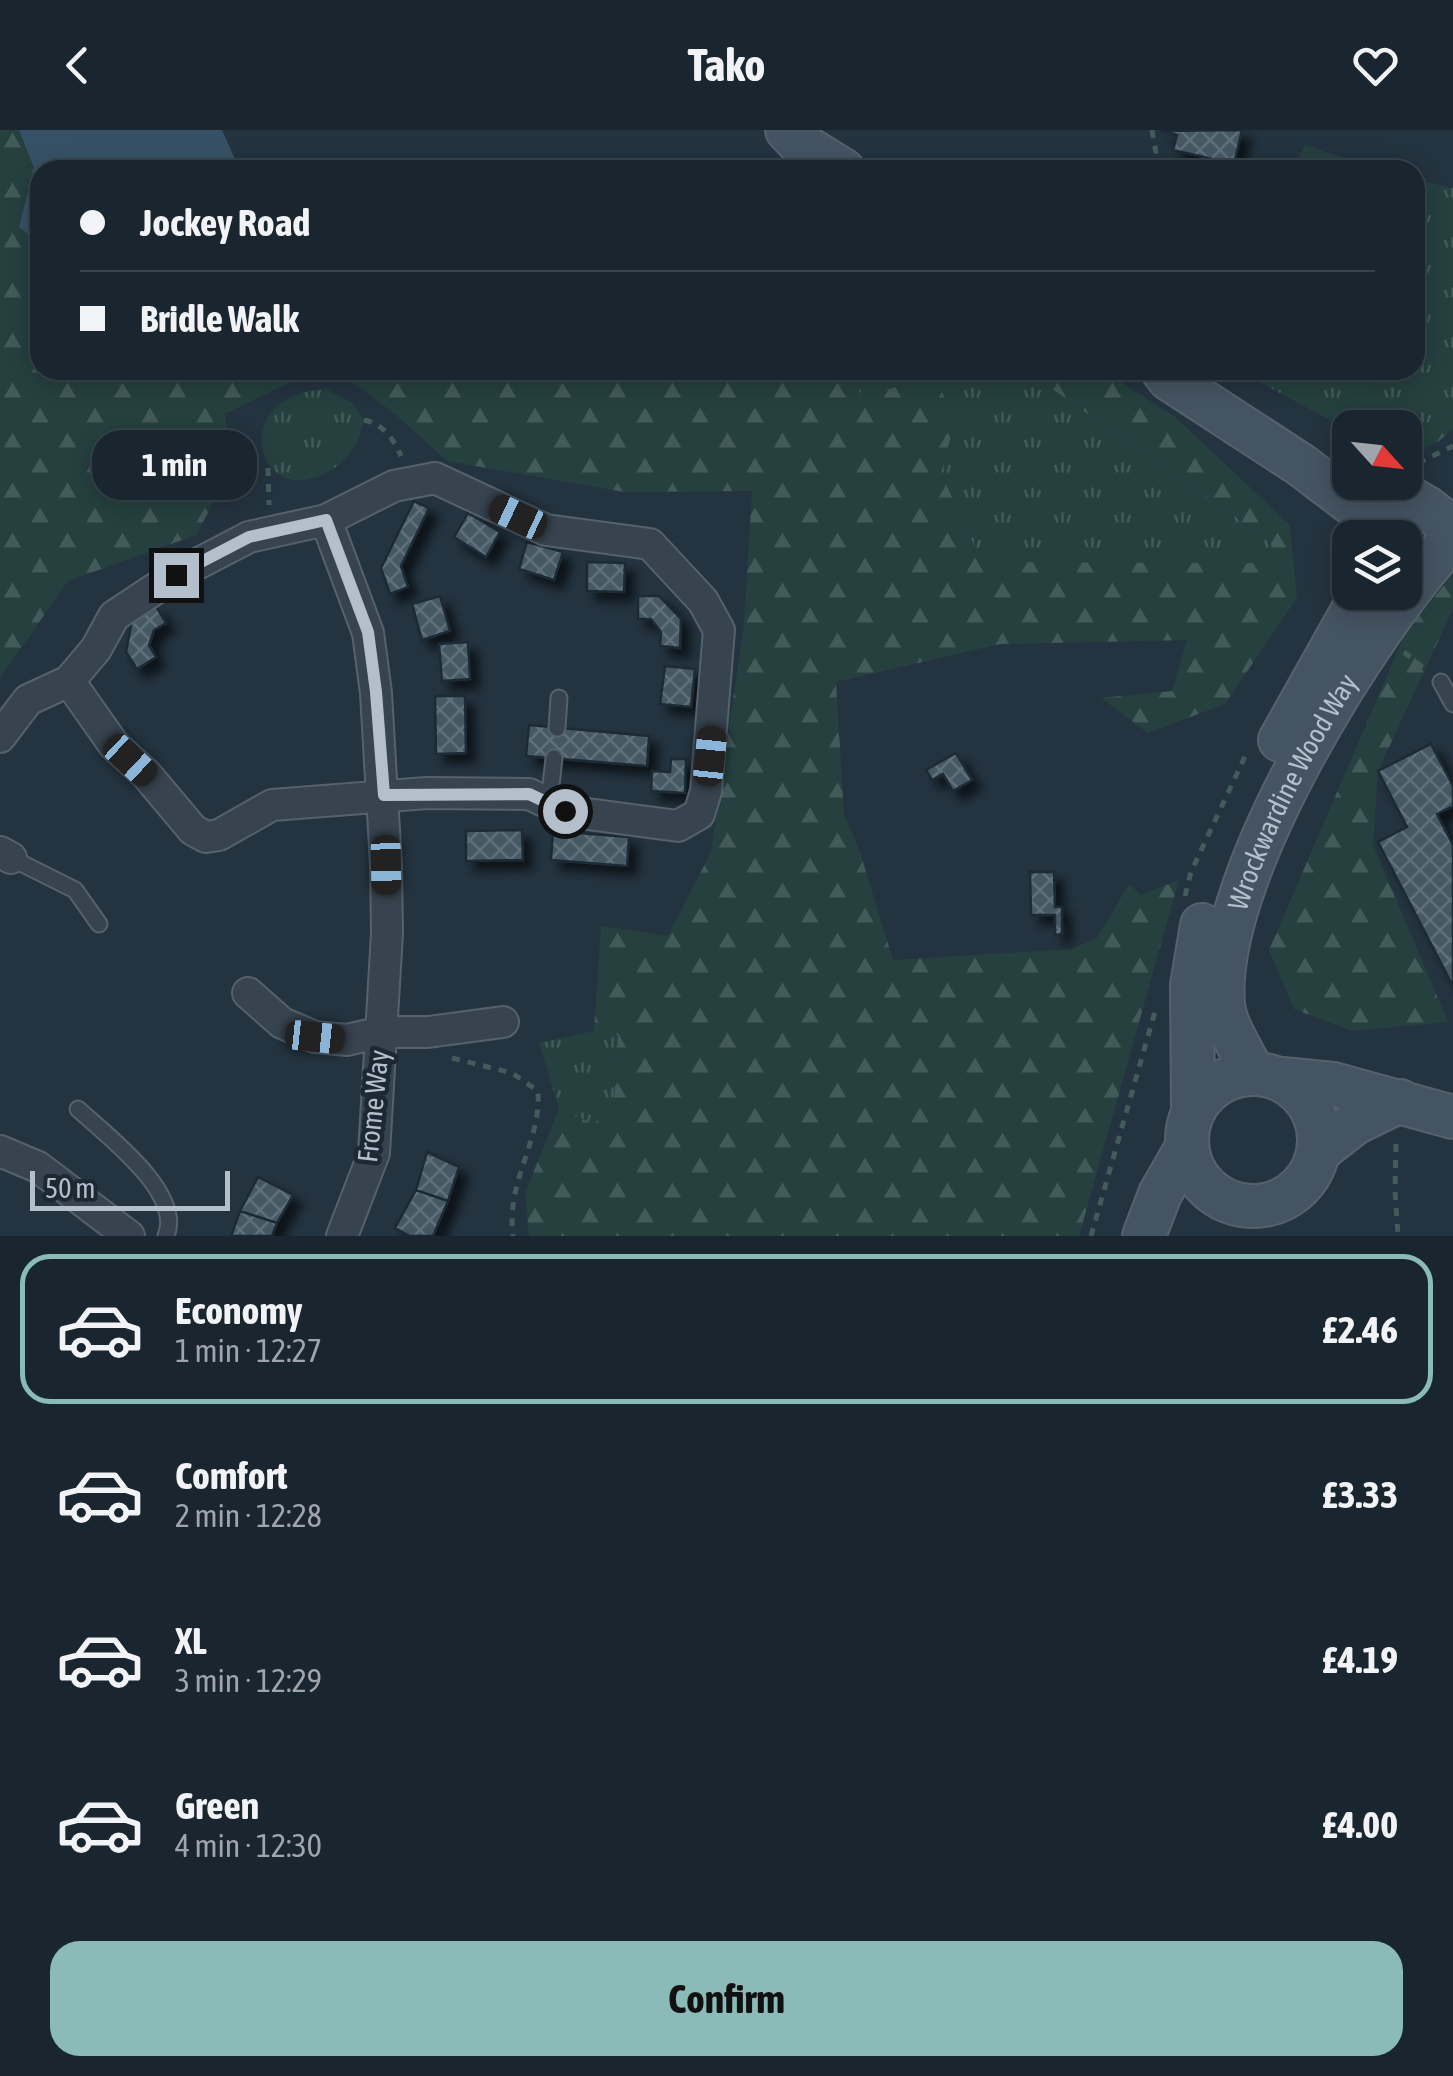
<!DOCTYPE html>
<html lang="en">
<head>
<meta charset="utf-8">
<style>
	body { margin:0; font-family:"Asap Condensed",sans-serif; background:#232e37; color:#f1f3f6; height:100vh; display:flex; flex-direction:column; font-size:38px; white-space:nowrap }
	* { box-sizing:border-box; margin:0 }
	p { font-size:32px; color:#9fa5aa }
	.icon { flex:none; width:55px; height:55px; fill:none; stroke:currentColor; stroke-width:2; stroke-linecap:round; stroke-linejoin:round }
	.map { position:relative; height:1106px; overflow:hidden }
	.drawer { display:flex; flex-direction:column; background:#1a262f; flex:1 }
	.drawer>* { flex:none }
	.hud { position:absolute; left:30px; top:30px; width:1395px; height:220px; border-radius:30px; box-shadow:0 5px 25px #0003,0 0 0 2px #38434b; display:grid; align-content:center; height:220px; padding:0 50px; background:#1a262f }
	.needle { width:65px; rotate:117deg }
	.buttons { position:absolute; left:1332px; top:280px; display:grid; gap:20px }
	.buttons a { display:grid; place-items:center; width:90px; height:90px; border-radius:20px; background:#1a262f; box-shadow:0 5px 25px #0003,0 0 0 2px #38434b; font-size:50px }
	.scale { position:absolute; left:30px; bottom:25px; width:200px; box-sizing:border-box; padding-left:10px; border:5px solid #b3bfca; border-top:0; font-size:28px; line-height:35px; white-space:nowrap; color:#b3bfca; -webkit-text-stroke:8px #1c2933; paint-order:stroke }
	.end { position:absolute; width:45px; height:45px; margin:-22px; border:12px solid #b3bfca; background:#111; box-shadow:0 0 0 5px #111 }
	.from { border-radius:50% }
	.bubble { position:absolute; height:70px; border-radius:30px; background:#1a262f; box-shadow:0 5px 25px #0003,0 0 0 2px #38434b; font-size:32px; font-weight:700; line-height:70px; text-align:center }
	.car { position:absolute; width:30px; height:60px; margin:-30px -15px; border-radius:12px; box-shadow:0 0 8px 2px #0007; background:linear-gradient(#222 24%,#8ab4d8 0 40%,#222 0 76%,#8ab4d8 0 86%,#222 0) }
	.hud b { display:flex; align-items:center; gap:35px; height:95px; font-size:38px }
	.hud b+b { border-top:2px solid #38434b }
	.hud i { width:25px; height:25px; background:#f1f3f6 }
	ul { padding:18px 0 0; list-style:none }
	li { display:flex; align-items:center; gap:30px; height:150px; margin:0 20px 15px; padding:0 30px; border:5px solid transparent; border-radius:30px }
	li div { flex:1 }
	li b { display:block; font-size:38px }
	li em { font-style:normal; font-weight:700 }
	li.current { border-color:#8bbbb9 }
	li>.icon { width:90px; height:90px; stroke-width:1.5 }
	.button { display:flex; gap:20px; margin-top:auto; padding:20px 50px }
	.button a { flex:1; height:115px; border-radius:30px; background:#8bbbb9; color:#111; font-size:40px; font-weight:700; line-height:115px; text-align:center }
	header { display:flex; justify-content:space-between; align-items:center; height:130px; padding:0 50px; background:#1a262f; font-size:45px; font-weight:700 }
	.map>svg:first-child { display:block }
</style>
</head>
<body>
<header><svg class="icon" aria-label="back" viewBox="0 0 24 24"><path d="M15 5l-7 7 7 7"/></svg>Tako<svg class="icon" aria-label="heart" viewBox="0 0 24 24"><path d="M12 20l-8-8c-3-5 5-10 8-4 3-6 11-1 8 4z"/></svg></header>
<div class="map">
<svg width="1453" height="1106" viewBox="0 0 1453 1106">
	<defs>
		<pattern id="grass-tufts" width="24" height="20" patternUnits="userSpaceOnUse" patternTransform="scale(2.5)"><rect width="24" height="20" fill="#25403f"/><path d="M3 7l-1-3M5 7V3M7 7l1-3M15 17l-1-3M17 17v-4M19 17l1-3" fill="none" stroke="#425a59"/></pattern>
		<pattern id="forest-firs" width="22" height="20" patternUnits="userSpaceOnUse" patternTransform="scale(2.5)"><rect width="22" height="20" fill="#25403f"/><path d="M5 1l3.5 6h-7zM16 11l3.5 6h-7z" fill="#425a59"/></pattern>
		<pattern id="building-cross-hatch" width="8" height="8" patternUnits="userSpaceOnUse" patternTransform="scale(2.5)"><rect width="8" height="8" fill="#475965"/><path d="M0 0l8 8M0 8l8-8" fill="none" stroke="#5f6f7a"/></pattern>
		<filter id="shadow"><feDropShadow dx="9" dy="9" stdDeviation="5" flood-color="#0009"/></filter>
	</defs>
	<rect width="100%" height="100%" fill="#23333f"/>
	<path fill="url(#grass-tufts)" d="M1305 15 1380 40H1292Z
		M1415 50 1453 58V279L1417 299 1339 295 1237 240H1415Z
		M846 240H1025L1273 413 1280 433H978L972 411 941 343 956 287 932 246 863 269Z
		M326 259 352 273 364 290C359 313 351 328 330 341 255 384 225 264 326 259Z
		M594 901 618 905 614 970 594 994 559 979 539 913Z"/>
	<path fill="url(#forest-firs)" d="M0 0H19L34 37 19 97 32 107 40 103V240H315L225 284 233 337 196 405 68 451 0 548Z
		M336 240H846L863 268 932 245 956 287 941 343 972 411 978 432 1279 433 1272 412 1025 240H1102L1175 287 1290 395 1297 468 1225 574 1148 603 1101 568 1172 561 1187 510 1000 514 836 552 844 684 860 722 893 830 1072 819 1097 808 1129 754 1141 765 1179 750 1079 1106H529L525 1063 559 979 594 994 614 970 618 905 594 901 601 796 668 806 711 722 744 494 752 361 624 362 447 331 396 285Z
		M1453 279V299L1439 311 1420 321 1405 316V299H1418Z
		M1453 444V479L1378 641 1373 715 1448 892 1352 901 1294 879 1269 820 1406 502Z"/>
	<path fill="#365166" d="M19 0H222L240 40H40V103L32 107 19 97 34 38Z"/>
	<path fill="url(#building-cross-hatch)" stroke="#1e2b35" stroke-width="2.5" filter="url(#shadow)" d="M1242 0 1234 34 1173 20 1177 5 1161 1Z
		M414 371 429 378 401 436 408 457 390 464 381 438Z
		M468 383 500 402 486 427 454 407Z
		M527 412 563 422 554 450 519 439Z
		M587 432 625 433 624 462 587 461Z
		M440 466 450 501 422 510 412 474Z
		M638 466H659L681 489 680 518 660 516 661 502 651 489H638Z
		M156 476 166 493 154 500 149 515 156 527 137 539 126 522 132 490Z
		M468 512 470 549 442 551 439 514Z
		M665 536 695 539 691 577 660 574Z
		M435 566H465L466 623 436 624Z
		M529 595 649 606 647 636 526 626Z
		M1431 614 1453 656V676L1437 684 1453 715V856L1378 712 1407 697 1378 641Z
		M956 623 972 650 953 661 943 644 932 650 926 640Z
		M671 629H686L685 663 651 661 652 641 670 642Z
		M522 700 523 730 466 731V701Z
		M553 701 629 707 627 736 551 730Z
		M1030 742H1054L1055 777H1062V804L1055 805V785H1031Z
		M427 1022 459 1037 448 1071 416 1060Z
		M258 1047 293 1065 277 1093 240 1081Z
		M416 1060 448 1071 433 1106H410L395 1098Z
		M240 1081 277 1093 272 1106H231Z"/>
	<g fill="none" stroke-linecap="round" stroke-linejoin="round">
		<defs>
			<path id="lane" d="M1441 552 1453 574
				M557 598 559 568
				M549 674 554 628
				M11 728 75 760 99 794
				M78 979C106 1005 184 1063 166 1106"/>
			<path id="street" d="M326 390 368 503 376 563 386 735 387 803 374 1023 342 1106
				M0 607 28 570 69 551 96 519 114 486 176 445 249 407 326 390 394 356 435 348 546 400 650 414 703 471 719 500 706 661 699 684 678 696 565 681 529 664 427 663 272 675 219 705 206 707 193 700 146 644 114 615 69 551
				M0 722 11 728
				M248 863 282 893 315 907 347 910 381 902H428L503 892
				M0 1021 38 1037 129 1106"/>
			<g id="secondary">
				<path d="M787 0 799 13 843 40"/>
				<path d="M1162 240 1169 249 1301 335 1397 408"/>
				<path d="M1382 352 1427 378 1453 398"/>
				<path d="M1280 610 1363 462"/>
				<path id="s1" d="M1253 943C1243 922 1224 895 1223 873 1213 747 1368 499 1453 408"/>
				<circle cx="1253" cy="1010" r="66"/>
				<path d="M1282 949 1333 954 1453 987"/>
				<path d="M1193 981 1192 855 1202 795"/>
				<path d="M1319 1021 1355 993 1400 971"/>
				<path d="M1144 1106 1160 1064 1187 1017"/>
			</g>
		</defs>
		<use href="#lane" stroke="#55626c" stroke-width="19"/>
		<use href="#street" stroke="#55626c" stroke-width="34"/>
		<use href="#secondary" stroke="#55626c" stroke-width="46"/>
		<path stroke="#435c5b" stroke-width="5" stroke-dasharray="8 8" stroke-linecap="butt" d="M1152 0 1159 40
			M364 290C383 294 393 308 401 326
			M1418 333 1453 316
			M268 338 269 375
			M1344 433 1345 409
			M1404 522 1426 540
			M1185 766 1191 742 1248 620
			M452 928 512 943 538 961C541 1014 506 1049 513 1106
			M1396 1014 1395 1061 1398 1106
			M1091 1106 1156 878"/>
		<use href="#lane" stroke="#37444f" stroke-width="15"/>
		<use href="#street" stroke="#37444f" stroke-width="30"/>
		<use href="#secondary" stroke="#455462" stroke-width="42"/>
	</g>
	<g fill="none" stroke-linecap="round" stroke-linejoin="round">
		<path stroke="#b3bfca" stroke-width="12" d="M176 445 249 407 326 390 368 502 376 562 384 665 529 664 565 681"/>
	</g>
	<g text-anchor="middle" dominant-baseline="central" stroke-width="9" stroke-linejoin="round" paint-order="stroke">
		<g font-size="28" fill="#b3bfca" stroke="#1c2933">
			<text stroke="none"><textPath href="#s1" startOffset="302">Wrockwardine Wood Way</textPath></text>
			<text transform="translate(373 976) rotate(-84)">Frome Way</text>
		</g>
	</g>
</svg>
<div class="buttons">
<a><svg class="needle" viewBox="-14 -14 28 28"><path d="M0-13l5 13h-10z" fill="#e53935"/><path d="M0 13l5-13h-10z" fill="#9fa5aa"/></svg></a>
<a><svg class="icon" aria-label="layers" viewBox="0 0 24 24"><path d="M12 4l9 5-9 5-9-5zM3 14l9 5 9-5"/></svg></a>
</div>
<div class="scale">50 m</div>
<i class="end from" style="left:565px;top:681px"></i>
<i class="end" style="left:176px;top:445px"></i>
<div class="bubble" style="left:92px;top:300px;width:165px">1 min</div>
<i class="car" style="left:518px;top:387px;rotate:295deg"></i>
<i class="car" style="left:710px;top:626px;rotate:6deg"></i>
<i class="car" style="left:130px;top:630px;rotate:133deg"></i>
<i class="car" style="left:386px;top:735px;rotate:179deg"></i>
<i class="car" style="left:315px;top:907px;rotate:96deg"></i>
<div class="hud">
<b><i class="from"></i>Jockey Road</b>
<b><i></i>Bridle Walk</b>
</div>
</div>
<section class="drawer">
<ul>
<li class="current"><svg class="icon" aria-label="car" viewBox="0 0 24 24"><path d="M5 17H2v-5l4-1 3-4h7l3 4 3 1v5h-3M9 17h6M6 11h13"/><circle cx="7" cy="17" r="2"/><circle cx="17" cy="17" r="2"/></svg><div><b>Economy</b><p>1 min · 12:27</p></div><em>£2.46</em></li>
<li><svg class="icon" aria-label="car" viewBox="0 0 24 24"><path d="M5 17H2v-5l4-1 3-4h7l3 4 3 1v5h-3M9 17h6M6 11h13"/><circle cx="7" cy="17" r="2"/><circle cx="17" cy="17" r="2"/></svg><div><b>Comfort</b><p>2 min · 12:28</p></div><em>£3.33</em></li>
<li><svg class="icon" aria-label="car" viewBox="0 0 24 24"><path d="M5 17H2v-5l4-1 3-4h7l3 4 3 1v5h-3M9 17h6M6 11h13"/><circle cx="7" cy="17" r="2"/><circle cx="17" cy="17" r="2"/></svg><div><b>XL</b><p>3 min · 12:29</p></div><em>£4.19</em></li>
<li><svg class="icon" aria-label="car" viewBox="0 0 24 24"><path d="M5 17H2v-5l4-1 3-4h7l3 4 3 1v5h-3M9 17h6M6 11h13"/><circle cx="7" cy="17" r="2"/><circle cx="17" cy="17" r="2"/></svg><div><b>Green</b><p>4 min · 12:30</p></div><em>£4.00</em></li>
</ul>
<div class="button"><a>Confirm</a></div>
</section>
</body>
</html>
